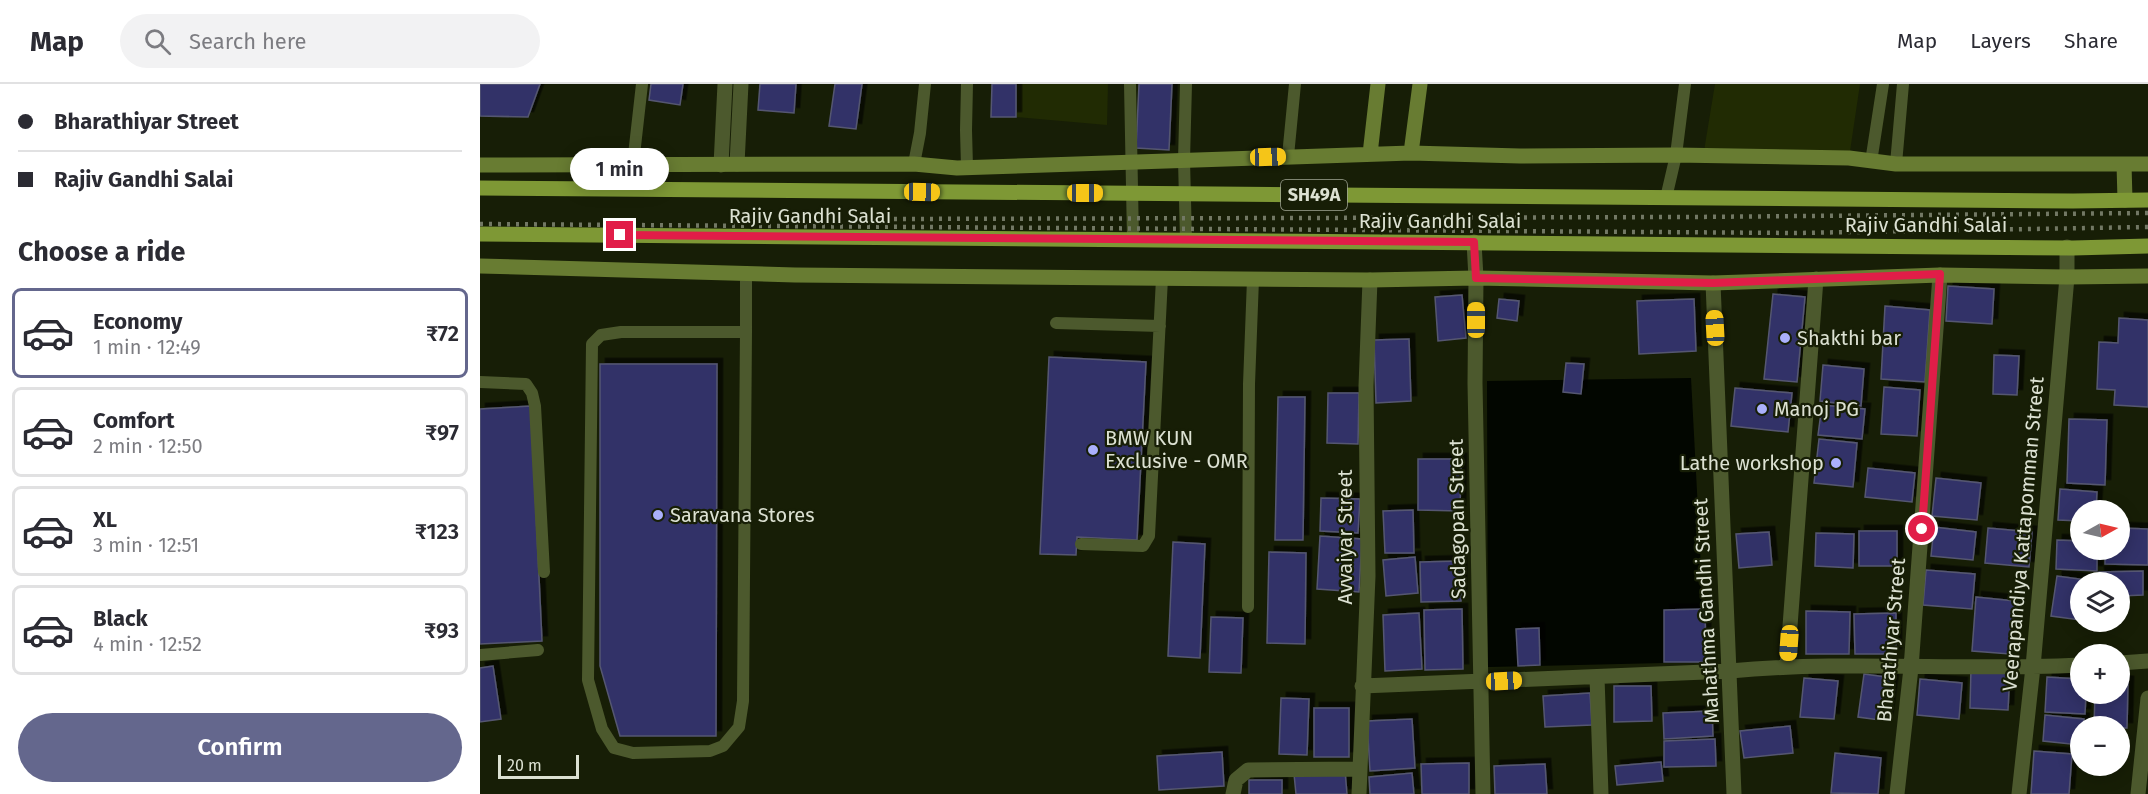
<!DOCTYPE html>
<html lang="en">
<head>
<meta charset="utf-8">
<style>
	body { margin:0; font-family:"Fira Sans",sans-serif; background:#f2f2f3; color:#2b2b33; height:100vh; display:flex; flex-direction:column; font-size:22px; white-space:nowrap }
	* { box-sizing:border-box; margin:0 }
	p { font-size:20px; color:#7c7c81 }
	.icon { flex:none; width:33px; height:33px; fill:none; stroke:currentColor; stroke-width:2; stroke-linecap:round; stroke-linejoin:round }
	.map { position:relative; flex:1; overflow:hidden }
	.details { display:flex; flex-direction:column; background:#fff; width:480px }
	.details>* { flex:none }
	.hud { display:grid; align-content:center; height:132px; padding:0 18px; background:#fff }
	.needle { width:39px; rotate:82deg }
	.buttons { position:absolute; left:1590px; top:416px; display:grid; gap:12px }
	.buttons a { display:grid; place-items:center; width:60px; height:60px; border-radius:50%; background:#fff; box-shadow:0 3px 15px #0003; font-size:30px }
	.scale { position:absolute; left:18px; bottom:15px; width:81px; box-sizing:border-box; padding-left:6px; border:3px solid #dce1d2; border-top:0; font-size:16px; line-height:21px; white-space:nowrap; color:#dce1d2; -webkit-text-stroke:4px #171e06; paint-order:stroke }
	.end { position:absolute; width:27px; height:27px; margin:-14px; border:8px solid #e11d48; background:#fff; box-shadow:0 0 0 3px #fff }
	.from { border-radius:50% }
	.bubble { position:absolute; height:42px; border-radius:21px; background:#fff; box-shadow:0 3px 15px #0003; font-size:20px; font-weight:600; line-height:42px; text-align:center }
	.car { position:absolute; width:18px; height:36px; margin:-18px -9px; border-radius:8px; box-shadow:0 0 4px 2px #0007; background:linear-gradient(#f5c518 24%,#345 0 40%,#f5c518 0 76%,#345 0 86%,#f5c518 0) }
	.hud b { display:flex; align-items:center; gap:21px; height:57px; font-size:22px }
	.hud b+b { border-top:2px solid #e1e1e2 }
	.hud i { width:15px; height:15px; background:#2b2b33 }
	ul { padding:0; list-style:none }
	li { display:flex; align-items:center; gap:18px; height:90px; margin:0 12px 9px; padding:0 6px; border:3px solid #e1e1e2; border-radius:9px }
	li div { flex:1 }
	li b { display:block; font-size:22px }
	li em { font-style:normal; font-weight:600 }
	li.selected { border-color:#64678d }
	li>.icon { width:54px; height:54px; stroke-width:1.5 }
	h2 { padding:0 18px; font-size:27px; line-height:72px }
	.button { display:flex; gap:12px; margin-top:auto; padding:12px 18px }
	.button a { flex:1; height:69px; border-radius:36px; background:#64678d; color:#fff; font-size:24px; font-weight:600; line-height:69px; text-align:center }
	header { display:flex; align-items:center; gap:36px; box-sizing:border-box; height:84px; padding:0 30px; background:#fff; border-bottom:2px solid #e1e1e2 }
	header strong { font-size:28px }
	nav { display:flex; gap:33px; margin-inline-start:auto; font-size:21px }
	.search { width:420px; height:54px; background:#f2f2f3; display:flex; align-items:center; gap:15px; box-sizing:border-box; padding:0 21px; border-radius:33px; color:#7c7c81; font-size:22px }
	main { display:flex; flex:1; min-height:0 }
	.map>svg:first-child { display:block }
</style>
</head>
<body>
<header>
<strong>Map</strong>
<div class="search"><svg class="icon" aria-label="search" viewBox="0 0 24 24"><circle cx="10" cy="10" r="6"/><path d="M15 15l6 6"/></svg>Search here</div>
<nav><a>Map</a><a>Layers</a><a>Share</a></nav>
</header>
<main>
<section class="details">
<div class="hud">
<b><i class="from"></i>Bharathiyar Street</b>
<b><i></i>Rajiv Gandhi Salai</b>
</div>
<h2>Choose a ride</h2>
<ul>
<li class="selected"><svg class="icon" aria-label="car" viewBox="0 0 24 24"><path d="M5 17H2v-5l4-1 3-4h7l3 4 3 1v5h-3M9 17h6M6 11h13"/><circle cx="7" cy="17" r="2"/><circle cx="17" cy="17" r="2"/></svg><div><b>Economy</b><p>1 min · 12:49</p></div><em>₹72</em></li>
<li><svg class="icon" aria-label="car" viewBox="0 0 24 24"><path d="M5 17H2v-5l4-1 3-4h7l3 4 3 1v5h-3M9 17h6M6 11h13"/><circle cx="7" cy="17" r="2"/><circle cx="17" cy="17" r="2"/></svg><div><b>Comfort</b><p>2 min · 12:50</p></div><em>₹97</em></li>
<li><svg class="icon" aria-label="car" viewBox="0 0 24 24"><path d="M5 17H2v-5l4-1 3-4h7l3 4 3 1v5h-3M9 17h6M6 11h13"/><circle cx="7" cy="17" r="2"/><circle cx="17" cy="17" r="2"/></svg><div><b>XL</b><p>3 min · 12:51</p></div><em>₹123</em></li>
<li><svg class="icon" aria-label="car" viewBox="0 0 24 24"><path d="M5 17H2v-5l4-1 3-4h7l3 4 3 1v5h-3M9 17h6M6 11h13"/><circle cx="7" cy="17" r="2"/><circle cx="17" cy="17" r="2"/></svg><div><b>Black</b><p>4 min · 12:52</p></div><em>₹93</em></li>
</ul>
<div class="button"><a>Confirm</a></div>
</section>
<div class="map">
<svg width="1668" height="710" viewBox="0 0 1668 710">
	<defs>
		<filter id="shadow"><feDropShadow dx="5.5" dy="-5.5" stdDeviation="0" flood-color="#0009"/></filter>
	</defs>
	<rect width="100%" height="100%" fill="#171e06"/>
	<path fill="#212b03" d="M536 0H628L627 41 536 33Z
		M1235 0H1380L1369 74 1223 73Z"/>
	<path fill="#020600" d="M1211 294 1226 578 1008 583 1007 297Z"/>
	<path fill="#323268" stroke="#555771" stroke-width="1.5" filter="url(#shadow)" d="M0 0H60L48 33 0 32Z
		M171 0H203L200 21 169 16Z
		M280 0H316L314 29 278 26Z
		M355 0H382L376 45 349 42Z
		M512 0H536V33H511Z
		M659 0H692L689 66 656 64Z
		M1468 202 1514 205 1512 240 1466 237Z
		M1293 210 1325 213 1317 298 1284 295Z
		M982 211 986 254 958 257 955 213Z
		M1019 215 1039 217 1037 237 1017 234Z
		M1214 215 1216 267 1159 270 1157 217Z
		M1405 222 1450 226 1445 298 1401 295Z
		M1639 234 1668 236V323L1634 321 1635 306 1617 305 1619 258 1638 259Z
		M929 255 931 317 896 319 894 256Z
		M1514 271 1539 272 1537 311 1513 310Z
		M569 273 666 278 657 456 597 453 596 471 560 470Z
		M1086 279 1104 280 1101 310 1083 308Z
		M120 280H237L236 652H140L120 582Z
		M1343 281 1384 285 1381 322 1340 317Z
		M1404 303 1440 306 1437 352 1401 350Z
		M1255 304 1312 309 1308 348 1251 342Z
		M848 309H879L878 360 847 359Z
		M798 313H825L823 456H795Z
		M1342 321 1385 325 1382 355 1338 351Z
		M51 322 62 557 0 560V325Z
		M1589 335 1627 336 1625 401 1587 399Z
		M1339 355 1377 359 1373 403 1334 399Z
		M938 375H981L980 427 938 426Z
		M1388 384 1435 389 1432 418 1385 413Z
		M1456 394 1501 399 1497 436 1452 432Z
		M1580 405 1617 408 1616 426H1600V437L1578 436Z
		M841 414 880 415 878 449 840 447Z
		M933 426 934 469H905L903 427Z
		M1454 443 1496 448 1493 476 1451 472Z
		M1508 444 1552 448 1549 483 1505 479Z
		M1640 444 1668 445V481L1625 480V465H1640Z
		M1379 447H1417V482H1379Z
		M1289 448 1292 481 1259 484 1256 450Z
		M1336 449 1374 450 1373 484 1335 482Z
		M840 452 882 455 879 508 837 505Z
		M1577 456 1600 457V465H1617V487L1576 485Z
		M693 458 725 460 720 574 688 572Z
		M789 468 826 469 825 560 787 559Z
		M935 473 938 509 906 512 903 476Z
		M981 477V517L941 518 940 478Z
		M1446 486 1495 490 1492 525 1443 521Z
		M1663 487V511L1640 512V498H1620L1619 488Z
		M1577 492 1607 496 1606 498H1600V536L1571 532Z
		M1496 513 1535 517 1530 570 1492 567Z
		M982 525 983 585 945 586 944 526Z
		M1225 525 1226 578H1184V526Z
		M1326 527 1370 528 1369 570H1326Z
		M939 529 942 585 905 587 903 531Z
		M1416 529V570H1375L1374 530Z
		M731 533 763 534 761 589 729 588Z
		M1059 544 1060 581 1038 582 1036 545Z
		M13 582 21 635 0 638V584Z
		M1491 584 1530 586 1528 626 1490 624Z
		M1384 590 1413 594 1407 637 1378 633Z
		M1567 593 1600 595V609H1606L1605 630 1565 628Z
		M1324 594 1358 597 1354 635 1320 633Z
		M1440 595 1482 599 1479 635 1437 631Z
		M1640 597 1648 598 1647 644H1640V642H1614L1615 609H1640Z
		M1134 602H1171L1172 637 1134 638Z
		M1110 609 1112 641 1065 643 1063 612Z
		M801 614 829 615 827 671 799 670Z
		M834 624H869V673H834Z
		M1232 627 1233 652 1184 655 1183 629Z
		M1565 631 1604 635 1603 642H1600V661L1563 657Z
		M932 635 935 684 890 687 887 637Z
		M1310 642 1313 669 1264 674 1260 647Z
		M1235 655 1236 682 1184 683V657Z
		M1554 667 1592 670 1589 710H1551Z
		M742 668 744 702 679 706 677 672Z
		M1355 669 1401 674 1398 710 1351 709Z
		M1181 678 1183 697 1137 701 1135 682Z
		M989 679V710H942L941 680Z
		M1065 680 1067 710H1015L1014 682Z
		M865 687 867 710H816L814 690Z
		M932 689 934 710H890L889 693Z
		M769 696H802V710H769Z"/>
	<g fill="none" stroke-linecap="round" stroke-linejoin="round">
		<path stroke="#4c592d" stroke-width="12" d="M650 0 653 155
			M706 0 704 76 706 156
			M808 72 815 0
			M1391 78 1403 0
			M153 80 162 0
			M434 80 440 49 445 0
			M1416 80 1423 0
			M487 83 486 46 487 0
			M1186 114 1196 71 1205 0
			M576 239 680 242
			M266 248H141L121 251 112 260 108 596 122 645 134 664 153 669 230 667 243 662 259 643 263 617 266 248V190
			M0 298 46 300 52 309 55 322 64 488
			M601 460 663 462 669 452 682 194
			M768 523 769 300 773 195
			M0 571 58 566"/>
		<path stroke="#4c592d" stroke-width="15" d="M257 80 261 0
			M241 81 245 0
			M994 158 996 194 995 299 1003 710
			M1233 199 1254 710
			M1640 579 1668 577
			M1307 582 1336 195
			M1117 593 1121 710
			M882 602 1250 587C1366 576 1484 587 1600 581
			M753 710 756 696 768 686 879 685
			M879 710 888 492 886 302 890 196
			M1417 710 1431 584 1460 191
			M1539 710 1553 583 1587 193V163
			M1658 710 1668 614"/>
		<path stroke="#687c32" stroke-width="15" d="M931 69 940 0
			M890 70 898 0
			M1644 80 1645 116
			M0 81 434 80 477 84 931 69 1040 72 1196 71 1369 74 1416 80H1668
			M0 182 315 191 890 196 996 194 1233 199 1460 191 1587 193 1668 192"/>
		<path stroke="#7e9835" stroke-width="15" d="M0 104 1593 117 1668 116
			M0 150 1593 164 1668 162"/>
		<path stroke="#727864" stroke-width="4.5" stroke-dasharray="3 6" stroke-linecap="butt" d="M405 135 1211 133 1668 129
			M0 140 1316 149 1668 143"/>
	</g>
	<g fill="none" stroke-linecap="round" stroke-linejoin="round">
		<path stroke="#e11d48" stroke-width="8" d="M140 151 994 158 996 194 1233 199 1460 190 1442 445"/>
	</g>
	<g fill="#aab0fb" stroke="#171e06" stroke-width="2">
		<circle cx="1305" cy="254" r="6"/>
		<circle cx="1282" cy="325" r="6"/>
		<circle cx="613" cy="366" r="6"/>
		<circle cx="1356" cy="379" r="6"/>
		<circle cx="178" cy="431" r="6"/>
	</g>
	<g text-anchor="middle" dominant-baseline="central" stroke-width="4.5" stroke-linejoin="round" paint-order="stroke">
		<rect fill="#171e06" stroke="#a1a695" stroke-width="1.5" x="801" y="96" width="66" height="30" rx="4.5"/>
		<g font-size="18" font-weight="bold" fill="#dce1d2">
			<text x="834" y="111">SH49A</text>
		</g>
		<g font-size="20" fill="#dce1d2" stroke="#171e06">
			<text x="330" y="132">Rajiv Gandhi Salai</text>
			<text x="960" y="137">Rajiv Gandhi Salai</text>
			<text x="1446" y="141">Rajiv Gandhi Salai</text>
			<text transform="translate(977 435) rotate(-91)">Sadagopan Street</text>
			<text transform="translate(1543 450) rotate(-85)">Veerapandiya Kattapomman Street</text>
			<text transform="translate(865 453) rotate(-90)">Avvaiyar Street</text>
			<text transform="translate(1226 527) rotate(-93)">Mahathma Gandhi Street</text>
			<text transform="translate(1411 556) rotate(-85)">Bharathiyar Street</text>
		</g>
		<g font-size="20" fill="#dce1d2" stroke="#171e06" text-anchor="start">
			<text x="1317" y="254">Shakthi bar</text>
			<text x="1294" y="325">Manoj PG</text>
			<text x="625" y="354">BMW KUN<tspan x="625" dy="23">Exclusive - OMR</tspan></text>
			<text x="1344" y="379" text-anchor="end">Lathe workshop</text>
			<text x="190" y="431">Saravana Stores</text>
		</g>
	</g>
</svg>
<div class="buttons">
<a><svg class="needle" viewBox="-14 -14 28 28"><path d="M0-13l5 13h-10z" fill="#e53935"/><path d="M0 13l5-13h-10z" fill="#7c7c81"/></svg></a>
<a><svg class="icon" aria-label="layers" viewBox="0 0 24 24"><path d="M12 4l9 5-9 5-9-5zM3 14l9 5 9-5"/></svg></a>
<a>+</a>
<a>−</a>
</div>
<div class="scale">20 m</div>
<i class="end from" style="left:1442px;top:445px"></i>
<i class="end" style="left:140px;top:151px"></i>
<div class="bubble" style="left:90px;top:64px;width:99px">1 min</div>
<i class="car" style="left:788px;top:73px;rotate:88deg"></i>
<i class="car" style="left:442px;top:108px;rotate:91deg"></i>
<i class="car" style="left:605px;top:109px;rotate:90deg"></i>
<i class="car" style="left:996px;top:236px;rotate:0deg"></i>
<i class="car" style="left:1235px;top:244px;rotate:357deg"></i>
<i class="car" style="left:1309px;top:559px;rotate:184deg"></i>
<i class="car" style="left:1024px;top:597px;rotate:87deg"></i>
</div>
</main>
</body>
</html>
